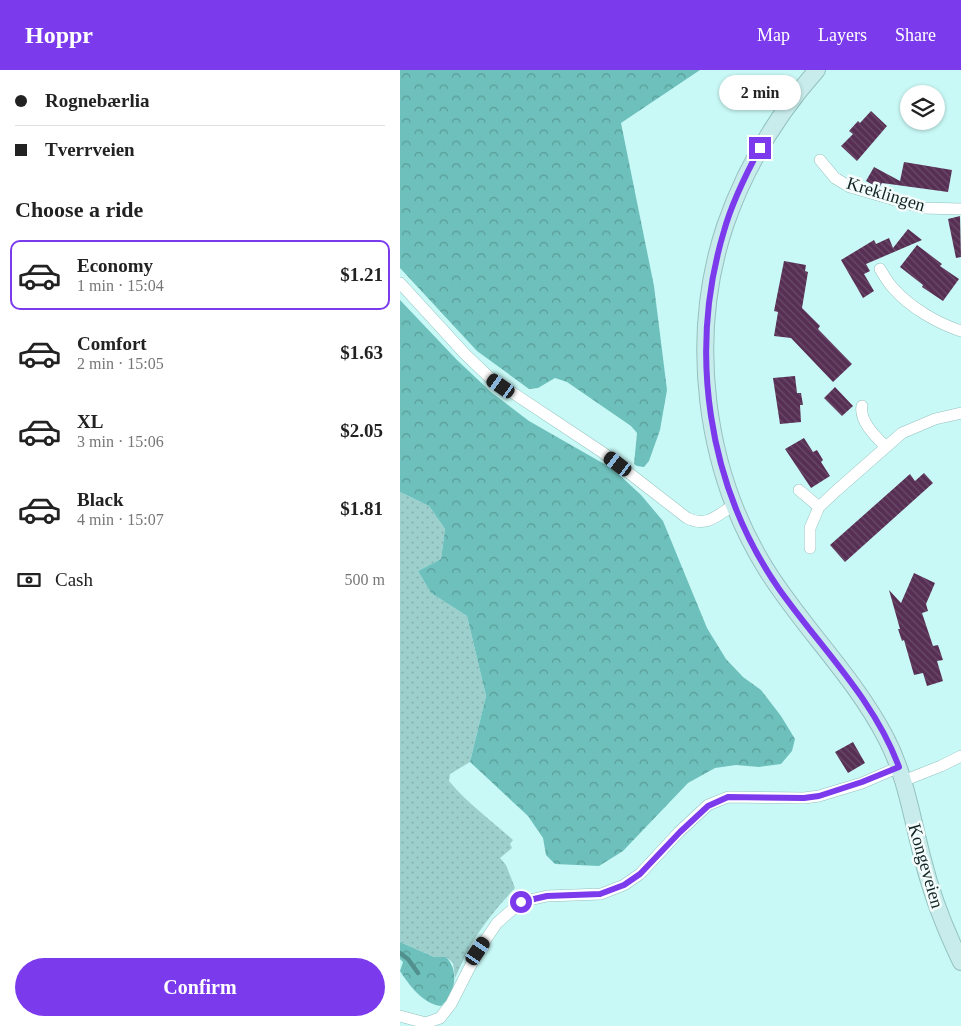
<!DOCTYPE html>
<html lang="en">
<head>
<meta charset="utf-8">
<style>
	body { margin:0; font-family:"Times New Roman",serif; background:#f6f6f6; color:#222; height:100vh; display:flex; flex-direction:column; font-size:19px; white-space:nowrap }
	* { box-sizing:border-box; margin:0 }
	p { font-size:16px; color:#767676 }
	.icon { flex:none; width:28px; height:28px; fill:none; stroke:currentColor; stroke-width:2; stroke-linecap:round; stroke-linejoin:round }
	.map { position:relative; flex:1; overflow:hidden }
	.side { display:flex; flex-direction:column; background:#fff; width:400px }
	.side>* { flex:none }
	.hud { display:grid; align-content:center; height:110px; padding:0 15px; background:#fff }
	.controls { position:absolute; left:500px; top:15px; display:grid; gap:10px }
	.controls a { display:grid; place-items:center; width:45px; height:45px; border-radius:50%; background:#fff; box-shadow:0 1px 4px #0004; font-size:25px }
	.end { position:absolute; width:22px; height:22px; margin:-11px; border:6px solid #7c3aed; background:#fff; box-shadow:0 0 0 2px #fff }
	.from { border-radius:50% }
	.bubble { position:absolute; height:35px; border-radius:18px; background:#fff; box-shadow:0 1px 4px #0004; font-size:16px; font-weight:800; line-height:35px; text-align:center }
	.car { position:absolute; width:15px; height:30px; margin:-15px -8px; border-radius:6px; box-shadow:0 0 4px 1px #0007; background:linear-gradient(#222 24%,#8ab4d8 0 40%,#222 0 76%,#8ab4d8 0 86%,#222 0) }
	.hud b { display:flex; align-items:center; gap:18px; height:48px; font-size:19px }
	.hud b+b { border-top:1px solid #e0e0e0 }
	.hud i { width:12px; height:12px; background:#222 }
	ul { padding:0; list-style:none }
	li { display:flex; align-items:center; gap:15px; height:70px; margin:0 10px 8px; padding:0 5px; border:2px solid transparent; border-radius:10px }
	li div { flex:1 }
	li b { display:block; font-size:19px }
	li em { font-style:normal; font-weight:800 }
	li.active { border-color:#7c3aed }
	li>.icon { width:45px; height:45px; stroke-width:1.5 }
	h2 { padding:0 15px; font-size:22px; line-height:60px }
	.pay { display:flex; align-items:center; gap:12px; height:55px; padding:0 15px; font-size:19px }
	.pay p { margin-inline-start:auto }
	.primary-button { display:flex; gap:10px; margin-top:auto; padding:10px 15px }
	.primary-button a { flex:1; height:58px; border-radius:30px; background:#7c3aed; color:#fff; font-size:20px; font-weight:800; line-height:58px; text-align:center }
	header { display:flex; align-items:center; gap:30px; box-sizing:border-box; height:70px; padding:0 25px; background:#7c3aed; color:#fff }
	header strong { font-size:24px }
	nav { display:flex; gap:28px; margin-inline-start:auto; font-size:18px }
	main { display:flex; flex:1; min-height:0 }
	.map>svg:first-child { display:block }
</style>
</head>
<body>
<header>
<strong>Hoppr</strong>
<nav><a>Map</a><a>Layers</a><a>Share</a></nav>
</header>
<main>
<section class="side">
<div class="hud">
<b><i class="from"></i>Rognebærlia</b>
<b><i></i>Tverrveien</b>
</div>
<h2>Choose a ride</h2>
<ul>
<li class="active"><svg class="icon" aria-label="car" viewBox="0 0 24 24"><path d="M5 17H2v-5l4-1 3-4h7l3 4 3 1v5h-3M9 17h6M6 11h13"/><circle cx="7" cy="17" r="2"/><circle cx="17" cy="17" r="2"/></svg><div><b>Economy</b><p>1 min · 15:04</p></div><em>$1.21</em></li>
<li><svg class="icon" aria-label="car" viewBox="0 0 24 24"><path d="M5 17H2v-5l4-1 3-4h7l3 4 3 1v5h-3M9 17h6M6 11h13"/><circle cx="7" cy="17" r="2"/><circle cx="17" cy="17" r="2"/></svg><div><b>Comfort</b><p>2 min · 15:05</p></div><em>$1.63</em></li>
<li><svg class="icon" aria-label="car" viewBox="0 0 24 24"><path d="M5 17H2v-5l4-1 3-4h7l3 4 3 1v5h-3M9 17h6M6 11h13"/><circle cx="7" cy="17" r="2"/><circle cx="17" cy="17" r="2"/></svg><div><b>XL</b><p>3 min · 15:06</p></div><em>$2.05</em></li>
<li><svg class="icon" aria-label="car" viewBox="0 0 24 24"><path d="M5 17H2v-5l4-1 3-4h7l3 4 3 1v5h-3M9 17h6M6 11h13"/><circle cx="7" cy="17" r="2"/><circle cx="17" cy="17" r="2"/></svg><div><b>Black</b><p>4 min · 15:07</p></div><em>$1.81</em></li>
</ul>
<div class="pay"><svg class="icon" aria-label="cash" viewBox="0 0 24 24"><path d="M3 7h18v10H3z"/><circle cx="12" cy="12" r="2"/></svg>Cash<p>500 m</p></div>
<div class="primary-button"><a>Confirm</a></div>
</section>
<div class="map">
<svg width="561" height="956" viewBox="0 0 561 956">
	<defs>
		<pattern id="grass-dots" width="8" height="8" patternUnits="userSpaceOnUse" patternTransform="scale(1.25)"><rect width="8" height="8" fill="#9dd0cd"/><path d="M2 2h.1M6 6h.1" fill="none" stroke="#86b2b0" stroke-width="1.8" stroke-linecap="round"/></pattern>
		<pattern id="forest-crowns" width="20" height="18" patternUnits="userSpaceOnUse" patternTransform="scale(1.25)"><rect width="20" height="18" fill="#6ec0bc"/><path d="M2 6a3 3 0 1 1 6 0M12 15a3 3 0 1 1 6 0" fill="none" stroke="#599c98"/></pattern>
		<pattern id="building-back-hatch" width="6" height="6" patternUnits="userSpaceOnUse" patternTransform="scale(1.25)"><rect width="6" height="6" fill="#572f54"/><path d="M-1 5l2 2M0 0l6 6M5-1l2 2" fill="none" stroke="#6a4b69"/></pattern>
	</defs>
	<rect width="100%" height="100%" fill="#c9f9f6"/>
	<path fill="url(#grass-dots)" d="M0 422 29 436 45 459 41 489 18 501 31 523 67 546 86 626 70 692 50 704 49 711C68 734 91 750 113 770L110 774 112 778 100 788 106 795 115 818C101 833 88 848 77 865 68 878 62 893 55 908L53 893 46 887H34L0 872Z"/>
	<path fill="url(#forest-crowns)" d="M0 0H300L221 53 254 216 267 320 260 360 249 391 244 397 237 396 234 394 237 363 231 356 167 312 155 308 138 318 129 319 77 281 0 198Z
		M0 230 57 290 91 322 129 351 213 399 241 425 263 451 307 558 326 589 343 607 361 620 381 646 395 669 392 681 381 694 359 697 336 695 315 698 288 713 223 781 199 796 155 794 146 785 143 768 128 746 70 692 86 626 67 546 31 523 18 501 41 489 45 459 29 436 0 422Z
		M0 872 34 887H46C60 901 55 925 41 936 23 934 9 915 0 901L3 892 0 889Z"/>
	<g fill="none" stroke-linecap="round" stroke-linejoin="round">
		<path stroke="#51908d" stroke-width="4.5" d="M0 883 8 889 18 903"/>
	</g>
	<path fill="url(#building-back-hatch)" d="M471 41 487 56 457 91 441 76 453 64 449 61 458 51 460 53Z
		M504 92 552 100 548 122 482 113 479 118 466 111 474 97 500 111Z
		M560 146 561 187 556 188 548 149Z
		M508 159 522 170 466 194 470 201 464 204 474 221 463 228 441 190 474 170 476 174 489 168 493 178Z
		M517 175 542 194 540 196 559 209 543 231 522 217 523 215 500 197Z
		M384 191 406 195 405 201 408 202 402 238 420 256 418 259 452 294 433 312 391 268 374 266 378 242 374 241Z
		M395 306 397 323H401L403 335H400L401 352 380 354 373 308Z
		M435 317 453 336 442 346 424 328Z
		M404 368 413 382 417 380 423 390 421 392 430 406 411 418 385 379Z
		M524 403 533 413 445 492 430 475 510 404 515 411Z
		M514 503 535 513 526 534 528 541 522 543 533 576 538 575 543 590 537 591 543 611 527 616 523 603 514 605 504 570 502 571 498 559H500L489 520 501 533Z
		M453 672 465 693 448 703 435 682Z"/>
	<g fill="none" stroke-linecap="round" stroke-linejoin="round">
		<defs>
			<path id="street" d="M420 90 435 108 450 117 523 138 561 139
				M480 199C484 205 488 213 494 219 511 238 537 253 561 261
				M0 213 65 284 89 307 202 382 287 448C307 458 317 445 334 435
				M462 336C459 351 476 367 486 377
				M399 420 419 437
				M410 478V458L419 437 436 421 502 363 535 349 561 343
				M503 711 541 696 561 686
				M0 946 26 953 40 948 51 934 78 881 97 853 121 832 147 826 201 824 224 815 240 804 279 762 308 735 328 727 404 728 419 726 462 713 499 697"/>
			<path id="secondary" d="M417 0C376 46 345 98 325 156 288 268 304 399 366 499 402 557 454 606 486 668 506 706 512 749 523 790 532 826 545 859 561 892"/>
		</defs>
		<use href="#street" stroke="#93c1be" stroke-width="12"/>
		<use href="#secondary" stroke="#93c1be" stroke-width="18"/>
		<use href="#street" stroke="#fff" stroke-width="11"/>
		<use href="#secondary" stroke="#c8eceb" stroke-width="16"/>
	</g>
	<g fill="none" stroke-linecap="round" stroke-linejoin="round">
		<path stroke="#7c3aed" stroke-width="6" d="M121 832 147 826 200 824 224 815 240 804 280 762 308 736 328 727 404 728 419 726 462 712 499 697C474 629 420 577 379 519 307 415 288 281 324 161 332 132 346 104 360 78"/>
	</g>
	<g text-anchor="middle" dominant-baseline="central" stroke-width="5" stroke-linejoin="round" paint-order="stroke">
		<g font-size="18" fill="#112322" stroke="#f4fdfc">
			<text transform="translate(486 124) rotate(17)">Kreklingen</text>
			<text transform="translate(526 796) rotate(74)">Kongeveien</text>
		</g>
	</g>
</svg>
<div class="controls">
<a><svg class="icon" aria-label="layers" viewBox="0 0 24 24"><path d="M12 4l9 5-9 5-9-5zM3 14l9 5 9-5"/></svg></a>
</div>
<i class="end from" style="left:121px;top:832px"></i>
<i class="end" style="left:360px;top:78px"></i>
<div class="bubble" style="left:319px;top:5px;width:82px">2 min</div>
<i class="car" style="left:101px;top:316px;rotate:305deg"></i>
<i class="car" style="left:218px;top:394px;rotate:307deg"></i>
<i class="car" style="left:78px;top:881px;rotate:34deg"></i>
</div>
</main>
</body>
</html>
